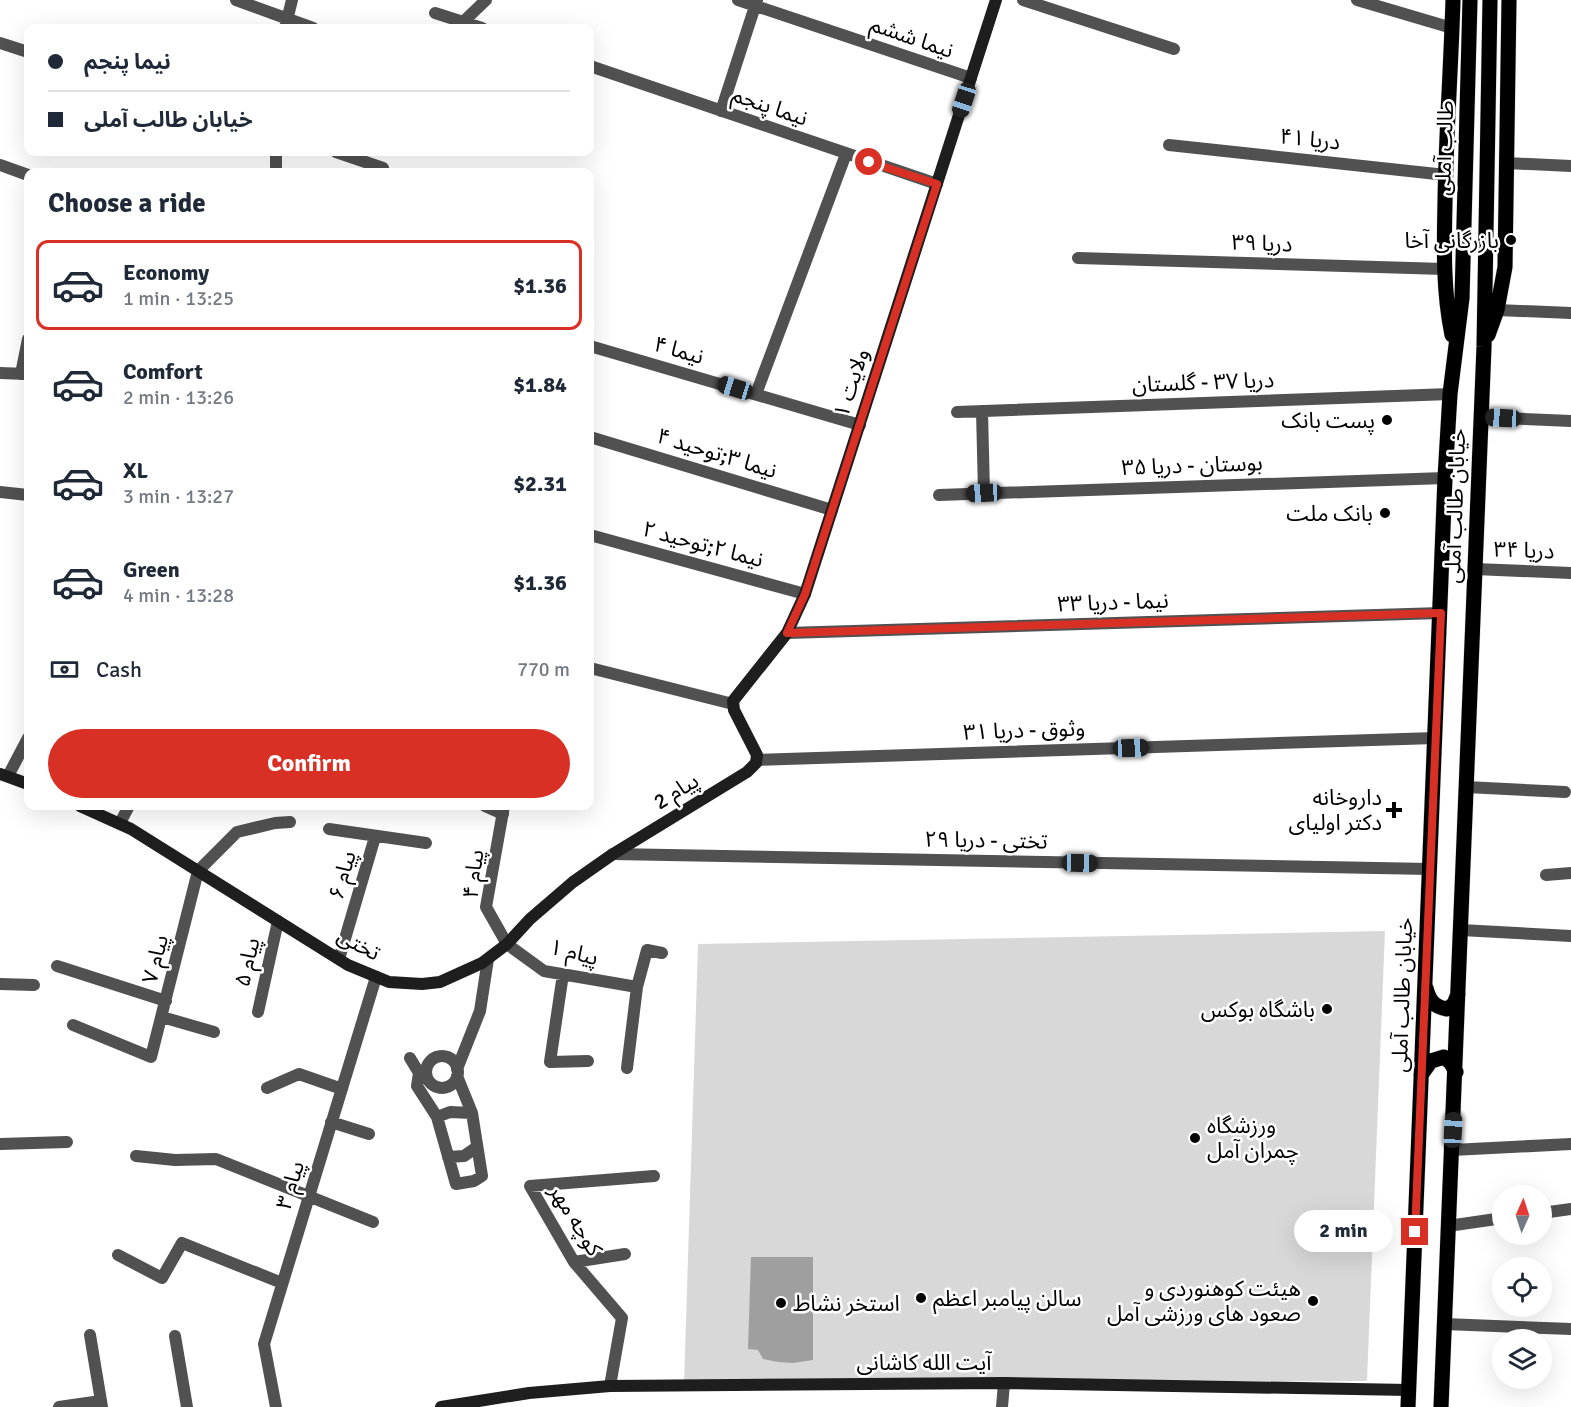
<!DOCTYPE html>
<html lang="en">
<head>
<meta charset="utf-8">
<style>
	body { margin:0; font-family:Signika,"Noto Sans Arabic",sans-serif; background:#f6f6f7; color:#1f2937; height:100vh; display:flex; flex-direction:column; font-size:22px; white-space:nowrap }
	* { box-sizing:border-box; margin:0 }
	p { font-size:20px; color:#747a83 }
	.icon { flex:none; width:33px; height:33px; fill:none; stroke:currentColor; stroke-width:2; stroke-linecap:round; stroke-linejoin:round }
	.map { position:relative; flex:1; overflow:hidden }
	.drawer { position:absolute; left:24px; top:168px; width:570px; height:642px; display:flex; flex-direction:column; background:#fff; border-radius:12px; box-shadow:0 6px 24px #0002 }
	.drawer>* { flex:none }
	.hud { position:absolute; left:24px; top:24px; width:570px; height:132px; border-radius:12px; box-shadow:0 6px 24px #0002; display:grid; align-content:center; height:132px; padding:0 24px; background:#fff }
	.needle { width:39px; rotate:3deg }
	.tools { position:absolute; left:1492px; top:1185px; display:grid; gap:12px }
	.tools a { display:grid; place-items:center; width:60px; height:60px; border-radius:50%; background:#fff; box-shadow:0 6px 24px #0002; font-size:30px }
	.end { position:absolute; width:27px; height:27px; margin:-14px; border:8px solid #d93025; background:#fff; box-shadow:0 0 0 3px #fff }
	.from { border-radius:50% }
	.bubble { position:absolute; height:42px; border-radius:21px; background:#fff; box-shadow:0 6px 24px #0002; font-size:20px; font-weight:700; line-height:42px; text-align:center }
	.car { position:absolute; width:18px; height:36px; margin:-18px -9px; border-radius:8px; box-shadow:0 0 4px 2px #0007; background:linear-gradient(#222 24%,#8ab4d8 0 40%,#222 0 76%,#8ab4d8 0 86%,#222 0) }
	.hud b { display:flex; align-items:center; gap:21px; height:57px; font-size:22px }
	.hud b+b { border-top:2px solid #e0e1e3 }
	.hud i { width:15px; height:15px; background:#1f2937 }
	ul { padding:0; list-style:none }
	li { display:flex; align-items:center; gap:18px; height:90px; margin:0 12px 9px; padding:0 12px; border:3px solid transparent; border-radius:12px }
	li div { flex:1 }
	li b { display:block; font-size:22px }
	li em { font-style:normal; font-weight:700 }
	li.current { border-color:#d93025 }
	li>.icon { width:54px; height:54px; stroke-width:1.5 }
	h2 { padding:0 24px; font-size:27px; line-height:72px }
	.pay { display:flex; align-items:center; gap:15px; height:66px; padding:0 24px; font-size:22px }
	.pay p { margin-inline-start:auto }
	.primary-button { display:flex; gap:12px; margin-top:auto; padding:12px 24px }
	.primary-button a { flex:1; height:69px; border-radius:36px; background:#d93025; color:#fff; font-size:24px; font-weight:700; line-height:69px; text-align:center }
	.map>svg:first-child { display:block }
</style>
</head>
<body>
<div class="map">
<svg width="1571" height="1407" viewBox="0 0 1571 1407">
	<rect width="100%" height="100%" fill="#fff"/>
	<path fill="#d8d8d8" d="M1385 931 1367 1381 684 1384 698 944Z"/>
	<path fill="#9f9f9f" d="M751 1257H813V1360L793 1363 778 1362 763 1359 758 1350 748 1349Z"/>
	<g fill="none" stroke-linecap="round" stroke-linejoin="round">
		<defs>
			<path id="primary" d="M1452 335C1443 291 1444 248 1445 202 1446 135 1451 67 1453 0
				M1488 335 1497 310 1505 267 1509 0
				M1426 988C1429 1000 1434 1007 1447 1009L1454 1004 1458 994
				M1421 1075 1431 1061 1444 1057 1451 1063 1456 1072
				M1408 1407 1445 478 1450 394 1462 298 1470 0
				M1441 1407 1484 347 1490 0"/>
		</defs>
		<use href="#primary" stroke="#dbdbdb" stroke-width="16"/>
		<path stroke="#515151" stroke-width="12" d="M236 0 313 28
			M738 0 971 78
			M1023 0 1174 49
			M1357 0 1452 28
			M435 13 482 28
			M463 22 486 0
			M285 28 292 0
			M0 43 28 52
			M590 66 937 184
			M721 111 757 0
			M1169 145 1446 175
			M336 152 383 168
			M1507 163 1571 166
			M0 165 28 175
			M276 172V152
			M1078 258 1444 269
			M1497 310 1571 313
			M590 346 860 425
			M0 373 27 374
			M21 374 28 339
			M756 394 846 154
			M982 411 984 493
			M957 412 1450 394
			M1480 417 1571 421
			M590 437 832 510
			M0 492 28 495
			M939 495 1445 478
			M590 535 805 594
			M1475 569 1571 573
			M787 633 1441 613
			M590 668 733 704
			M757 760 1435 738
			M8 776 28 738
			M1466 787 1565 792
			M485 806 503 814
			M504 806 486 907 507 944 544 971 637 987 647 950 662 953
			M120 823 129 806
			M329 829 426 843
			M613 854 1430 869
			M1546 875 1571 873
			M1461 930 1571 936
			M339 959 375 837
			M57 966 166 1001
			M563 974 550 1062 588 1061
			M0 984 34 985
			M258 1012 278 921
			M162 1017 214 1032
			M73 1025 151 1057 198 871 237 832 275 823 290 822
			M426 1072a16 16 0 1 1 32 0a16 16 0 1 1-32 0Z
			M410 1058 419 1073 417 1086 437 1117 456 1184 474 1181 482 1176 472 1113 457 1076
			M627 1068 637 987
			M457 1069 480 1011 488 959
			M267 1088 299 1074 342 1089
			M437 1117 450 1112 472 1113
			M331 1122 369 1134
			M0 1144 67 1142
			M1452 1150 1571 1144
			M136 1156 175 1160 216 1159 373 1222
			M448 1157 464 1156 477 1147
			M1542 1213 1571 1209
			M1448 1226 1503 1218
			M118 1255 162 1278 182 1243 282 1283
			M574 1262 625 1254
			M1445 1324 1571 1329
			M90 1335 102 1407
			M175 1336 187 1407
			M610 1386 622 1318 574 1262 530 1186 654 1176
			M59 1407 101 1401
			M276 1407 264 1344 376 977
			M1002 1407 1004 1383"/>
		<path stroke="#1e1e1e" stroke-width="12" d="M0 774 28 784
			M80 806 131 829 348 965 389 982 422 984 440 982 482 963 507 944 530 919 573 882 613 854 747 772 756 763 757 755 734 710 733 701 787 633 805 594 996 0
			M441 1407 529 1393 610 1386 1004 1383 1409 1390"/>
		<use href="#primary" stroke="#000" stroke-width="15"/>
	</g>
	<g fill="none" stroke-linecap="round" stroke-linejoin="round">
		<path stroke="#d93025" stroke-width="8" d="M869 162 937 184 805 594 787 633 1441 613 1415 1232"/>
	</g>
	<g fill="#000" stroke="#fff" stroke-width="2">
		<circle cx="1511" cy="240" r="6"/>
		<circle cx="1387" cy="420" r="6"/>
		<circle cx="1385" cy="513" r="6"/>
		<path d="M1391 801h6v6h6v6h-6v6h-6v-6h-6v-6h6z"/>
		<circle cx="1327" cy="1009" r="6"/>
		<circle cx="1195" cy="1138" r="6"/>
		<circle cx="921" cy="1298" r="6"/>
		<circle cx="1313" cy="1301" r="6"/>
		<circle cx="781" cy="1303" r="6"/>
	</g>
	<g text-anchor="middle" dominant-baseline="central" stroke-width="5" stroke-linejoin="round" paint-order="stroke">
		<g font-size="22" fill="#000" stroke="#fff">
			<text transform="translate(912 37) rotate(19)">نیما ششم</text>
			<text transform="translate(770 106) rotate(19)">نیما پنجم</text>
			<text transform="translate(1310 139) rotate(6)">دریا ۴۱</text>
			<text transform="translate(1444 148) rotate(-88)">طالب آملی</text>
			<text transform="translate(1262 243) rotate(2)">دریا ۳۹</text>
			<text transform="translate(679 350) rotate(16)">نیما ۴</text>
			<text transform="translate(1203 382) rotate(-2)">دریا ۳۷ - گلستان</text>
			<text transform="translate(851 383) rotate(-72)">ولایت ۱</text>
			<text transform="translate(717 453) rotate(17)">نیما ۳;توحید ۴</text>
			<text transform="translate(1192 465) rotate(-2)">بوستان - دریا ۳۵</text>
			<text transform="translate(1455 506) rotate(-88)">خیابان طالب آملی</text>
			<text transform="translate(703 544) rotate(15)">نیما ۲;توحید ۲</text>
			<text transform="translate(1524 550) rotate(2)">دریا ۳۴</text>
			<text transform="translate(1113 602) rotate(-2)">نیما - دریا ۳۳</text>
			<text transform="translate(1024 730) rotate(-2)">وثوق - دریا ۳۱</text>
			<text transform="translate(676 791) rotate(-32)">پیام 2</text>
			<text transform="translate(986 840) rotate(1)">تختی - دریا ۲۹</text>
			<text transform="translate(473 874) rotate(-83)">پیام ۴</text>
			<text transform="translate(342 875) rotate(-74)">پیام ۶</text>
			<text transform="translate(359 944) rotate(28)">تختی</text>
			<text transform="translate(574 952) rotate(14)">پیام ۱</text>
			<text transform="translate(155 959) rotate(-76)">پیام ۷</text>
			<text transform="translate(247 962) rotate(-77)">پیام ۵</text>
			<text transform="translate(1402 995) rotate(-88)">خیابان طالب آملی</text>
			<text transform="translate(290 1185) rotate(-73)">پيام ۳</text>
			<text transform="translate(576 1220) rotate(58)">کوچه مهر</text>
			<text x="924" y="1362">آیت الله کاشانی</text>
		</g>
		<g font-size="22" fill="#000" stroke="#fff" text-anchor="end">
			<text x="1499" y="240">بازرگانی آخا</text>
			<text x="1375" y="420">پست بانک</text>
			<text x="1373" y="513">بانک ملت</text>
			<text x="1382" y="797">داروخانه<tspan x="1382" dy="25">دکتر اولیای</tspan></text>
			<text x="1315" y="1009">باشگاه‌ بوکس</text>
			<text x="1207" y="1125" text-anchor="start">ورزشگاه<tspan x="1207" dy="25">چمران آمل</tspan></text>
			<text x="1301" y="1288">هیئت کوهنوردی و<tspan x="1301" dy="25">صعود های ورزشی آمل</tspan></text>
			<text x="933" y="1298" text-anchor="start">سالن پیامبر اعظم</text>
			<text x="793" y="1303" text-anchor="start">استخر نشاط</text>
		</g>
	</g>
</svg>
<div class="tools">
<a><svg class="needle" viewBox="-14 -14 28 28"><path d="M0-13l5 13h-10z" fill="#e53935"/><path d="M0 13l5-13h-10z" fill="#747a83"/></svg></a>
<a><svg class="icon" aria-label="locate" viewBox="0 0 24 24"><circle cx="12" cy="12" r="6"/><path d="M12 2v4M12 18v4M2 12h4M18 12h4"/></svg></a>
<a><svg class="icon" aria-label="layers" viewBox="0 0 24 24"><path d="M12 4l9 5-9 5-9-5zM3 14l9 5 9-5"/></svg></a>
</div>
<i class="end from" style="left:869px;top:162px"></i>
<i class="end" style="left:1415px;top:1232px"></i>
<div class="bubble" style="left:1294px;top:1210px;width:99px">2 min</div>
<i class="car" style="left:964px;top:100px;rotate:198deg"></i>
<i class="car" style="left:735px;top:388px;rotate:287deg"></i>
<i class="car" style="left:1503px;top:418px;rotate:273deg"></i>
<i class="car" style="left:984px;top:493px;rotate:267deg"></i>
<i class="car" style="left:1131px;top:748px;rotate:88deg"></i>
<i class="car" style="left:1080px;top:863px;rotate:91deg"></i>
<i class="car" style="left:1453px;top:1130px;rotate:3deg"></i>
<div class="hud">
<b><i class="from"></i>نیما پنجم</b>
<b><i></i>خیابان طالب آملی</b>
</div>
<section class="drawer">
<h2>Choose a ride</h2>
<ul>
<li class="current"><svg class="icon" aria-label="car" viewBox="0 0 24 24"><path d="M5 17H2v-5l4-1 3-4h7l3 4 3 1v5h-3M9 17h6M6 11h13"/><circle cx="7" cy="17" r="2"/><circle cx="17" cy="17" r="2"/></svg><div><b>Economy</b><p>1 min · 13:25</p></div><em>$1.36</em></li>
<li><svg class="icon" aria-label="car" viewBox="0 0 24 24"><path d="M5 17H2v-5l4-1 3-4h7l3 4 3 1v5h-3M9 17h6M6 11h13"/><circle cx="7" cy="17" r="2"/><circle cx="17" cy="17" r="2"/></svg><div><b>Comfort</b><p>2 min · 13:26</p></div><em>$1.84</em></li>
<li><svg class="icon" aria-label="car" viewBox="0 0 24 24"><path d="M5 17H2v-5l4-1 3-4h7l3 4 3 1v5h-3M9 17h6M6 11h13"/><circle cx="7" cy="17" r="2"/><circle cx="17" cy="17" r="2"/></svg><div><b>XL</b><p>3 min · 13:27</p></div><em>$2.31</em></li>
<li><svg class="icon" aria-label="car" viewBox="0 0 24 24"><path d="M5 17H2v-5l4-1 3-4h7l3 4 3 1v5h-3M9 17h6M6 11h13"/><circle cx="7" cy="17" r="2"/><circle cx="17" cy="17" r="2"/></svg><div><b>Green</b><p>4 min · 13:28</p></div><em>$1.36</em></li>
</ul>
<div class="pay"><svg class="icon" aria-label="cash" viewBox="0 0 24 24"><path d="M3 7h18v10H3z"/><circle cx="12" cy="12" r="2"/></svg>Cash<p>770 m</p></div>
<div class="primary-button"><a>Confirm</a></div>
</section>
</div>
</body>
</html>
